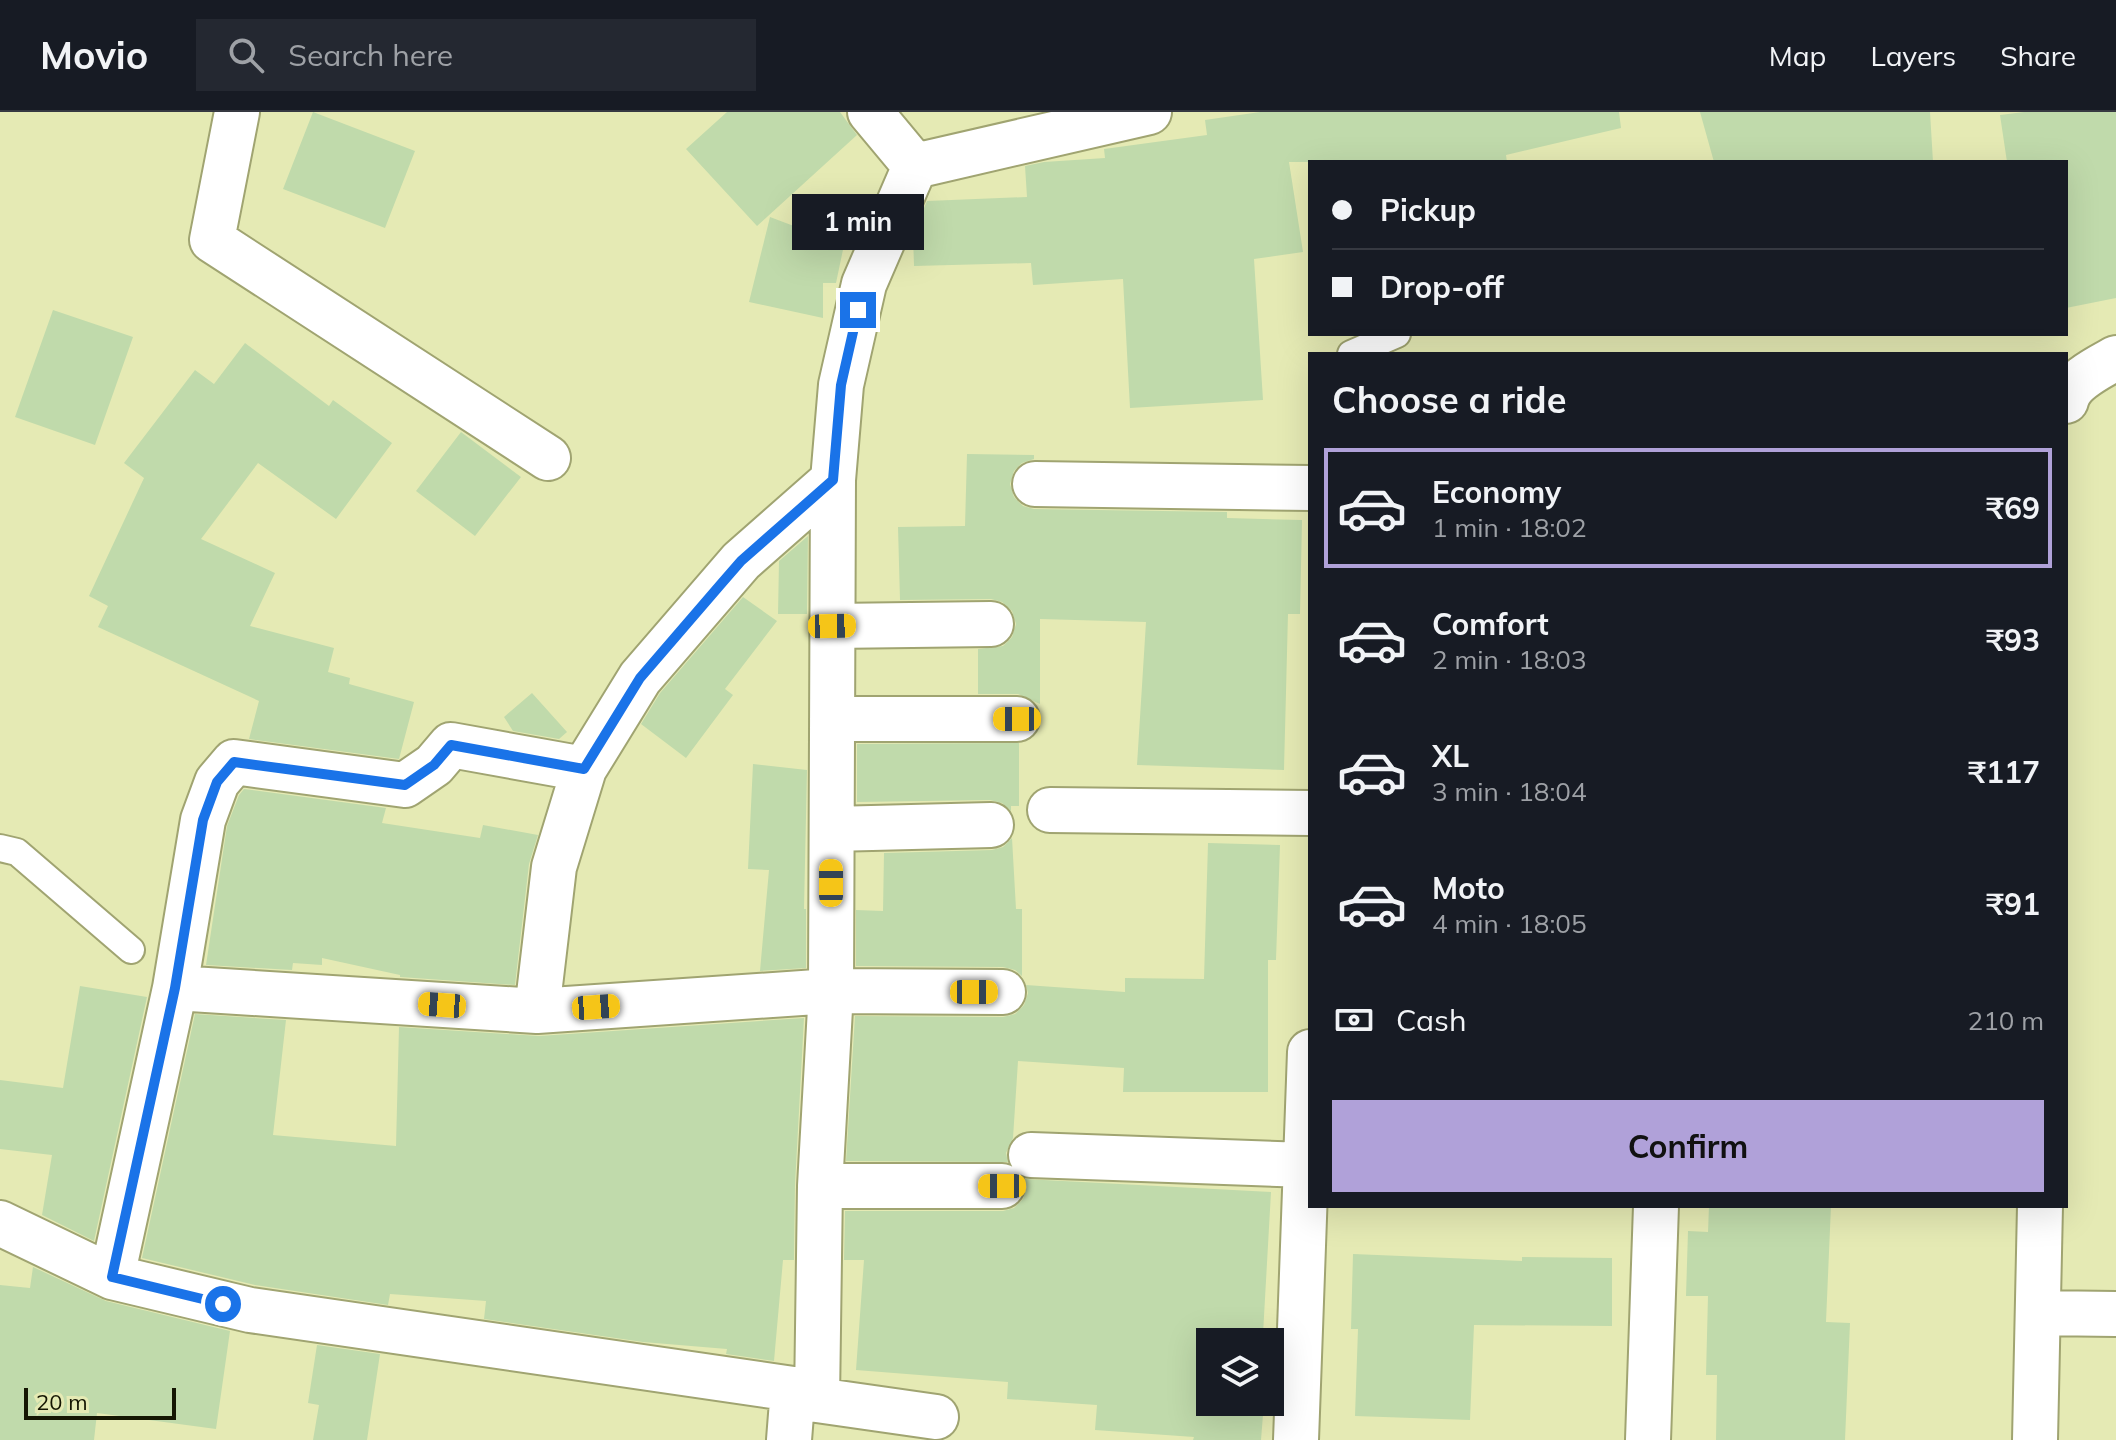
<!DOCTYPE html>
<html lang="en">
<head>
<meta charset="utf-8">
<style>
	body { margin:0; font-family:Mulish,sans-serif; background:#242831; color:#f1f3f6; height:100vh; display:flex; flex-direction:column; font-size:30px; white-space:nowrap }
	* { box-sizing:border-box; margin:0 }
	p { font-size:26px; color:#9ea1a6 }
	.icon { flex:none; width:44px; height:44px; fill:none; stroke:currentColor; stroke-width:2; stroke-linecap:round; stroke-linejoin:round }
	.map { position:relative; flex:1; overflow:hidden }
	.sheet { position:absolute; left:1308px; top:240px; width:760px; height:856px; display:flex; flex-direction:column; background:#171b24; border-radius:0px; box-shadow:0 8px 32px #0002 }
	.sheet>* { flex:none }
	.banner { position:absolute; left:1308px; top:48px; width:760px; height:176px; border-radius:0px; box-shadow:0 8px 32px #0002; display:grid; align-content:center; height:176px; padding:0 24px; background:#171b24 }
	.controls { position:absolute; left:1196px; top:1216px; display:grid; gap:16px }
	.controls a { display:grid; place-items:center; width:88px; height:88px; border-radius:0px; background:#171b24; box-shadow:0 8px 32px #0002; font-size:40px }
	.scale { position:absolute; left:24px; bottom:20px; width:152px; box-sizing:border-box; padding-left:8px; border:4px solid #151603; border-top:0; font-size:22px; line-height:28px; white-space:nowrap; color:#151603; -webkit-text-stroke:6px #e5eab4; paint-order:stroke }
	.end { position:absolute; width:36px; height:36px; margin:-18px; border:10px solid #1a73e8; background:#fff; box-shadow:0 0 0 4px #fff }
	.from { border-radius:50% }
	.bubble { position:absolute; height:56px; border-radius:0px; background:#171b24; box-shadow:0 8px 32px #0002; font-size:26px; font-weight:700; line-height:56px; text-align:center }
	.car { position:absolute; width:24px; height:48px; margin:-24px -12px; border-radius:10px; box-shadow:0 0 6px 2px #0007; background:linear-gradient(#f5c518 24%,#345 0 40%,#f5c518 0 76%,#345 0 86%,#f5c518 0) }
	.banner b { display:flex; align-items:center; gap:28px; height:76px; font-size:30px }
	.banner b+b { border-top:2px solid #363941 }
	.banner i { width:20px; height:20px; background:#f1f3f6 }
	ul { padding:0; list-style:none }
	li { display:flex; align-items:center; gap:24px; height:120px; margin:0 16px 12px; padding:0 8px; border:4px solid transparent; border-radius:0px }
	li div { flex:1 }
	li b { display:block; font-size:30px }
	li em { font-style:normal; font-weight:700 }
	li.on { border-color:#b0a1d9 }
	li>.icon { width:72px; height:72px; stroke-width:1.5 }
	h2 { padding:0 24px; font-size:36px; line-height:96px }
	.pay { display:flex; align-items:center; gap:20px; height:88px; padding:0 24px; font-size:30px }
	.pay p { margin-inline-start:auto }
	.button { display:flex; gap:16px; margin-top:auto; padding:16px 24px }
	.button a { flex:1; height:92px; border-radius:0px; background:#b0a1d9; color:#111; font-size:32px; font-weight:700; line-height:92px; text-align:center }
	header { display:flex; align-items:center; gap:48px; box-sizing:border-box; height:112px; padding:0 40px; background:#171b24; border-bottom:2px solid #363941 }
	header strong { font-size:38px }
	nav { display:flex; gap:44px; margin-inline-start:auto; font-size:28px }
	.search { width:560px; height:72px; background:#242831; display:flex; align-items:center; gap:20px; box-sizing:border-box; padding:0 28px; border-radius:0px; color:#9ea1a6; font-size:30px }
	.map>svg:first-child { display:block }
</style>
</head>
<body>
<header>
<strong>Movio</strong>
<div class="search"><svg class="icon" aria-label="search" viewBox="0 0 24 24"><circle cx="10" cy="10" r="6"/><path d="M15 15l6 6"/></svg>Search here</div>
<nav><a>Map</a><a>Layers</a><a>Share</a></nav>
</header>
<div class="map">
<svg width="2116" height="1328" viewBox="0 0 2116 1328">
	<rect width="100%" height="100%" fill="#e5eab4"/>
	<path fill="#c0daab" d="M313 0 415 39 385 116 283 77Z
		M727 0H840L857 23 757 114 686 37Z
		M1260 0H1619L1621 16 1506 43 1507 50H1289L1303 140 1254 147 1263 288 1130 296 1123 167 1033 173 1031 151 914 154 913 122 927 89 1027 85 1025 54 1044 50 1105 46 1104 37 1207 23 1205 8Z
		M1700 0H1930L1933 50H1714Z
		M2024 0H2116V186L2066 196V50H2007L2000 3Z
		M770 105 844 133 836 171H823V206L749 190Z
		M53 198 133 225 95 333 15 305Z
		M245 231 329 294 333 288 392 331 336 407 258 351 201 427 275 461 250 514 334 536 328 560 350 566 349 572 414 590 399 647 249 627 259 589 98 515 108 494 89 484 144 366 124 351 195 258 214 272Z
		M461 320 521 365 475 424 416 379Z
		M967 342 1034 343V347L1022 351 1014 359 1010 372 1014 385 1023 394 1034 397 1227 400V406L1302 408 1300 502H1288L1284 658 1137 653 1146 510 1040 507V592L1018 582H978V537L1003 534 1012 525 1016 512 1012 499 1002 490 991 487 900 488 898 415 965 414Z
		M808 424 807 502H778L779 449Z
		M743 485 777 509 725 577 733 583 686 646 641 612 660 581Z
		M532 581 567 620 559 627 513 619 504 605Z
		M1019 631V694H1011V699L1002 691 990 688 857 690V632Z
		M753 652 807 658 804 797H806V856L760 859 769 758 748 757Z
		M244 677 386 696 382 711 480 726 483 713 538 723 529 752 515 873 400 865V863L322 846V853L293 851 292 858 206 853 227 714 239 683Z
		M1012 726 1016 797H1022V864L1015 858 1003 855 856 854V798L883 799 884 741 992 738 1003 735Z
		M1208 731 1280 733 1276 848H1268V980H1123L1124 956 1018 949 1013 1026 1006 1041 1008 1050 846 1049 855 904 1003 905 1015 902 1024 893 1028 881 1026 873 1125 880V866L1204 867Z
		M80 874 147 885 94 1129 42 1103 52 1043 0 1037V968L63 976Z
		M195 902 286 908 273 1023 396 1034 399 915 539 924 804 906 795 1073 794 1148H783L774 1249 726 1242 727 1237 643 1230 484 1207 486 1189 390 1182 388 1193 255 1173 142 1146Z
		M1025 1067 1271 1080 1263 1222H1269V1230H1210V1290H1264L1261 1328H1193L1194 1325 1095 1318 1097 1293 1007 1287 1008 1270 856 1258 864 1148H844L845 1099H1003L1014 1096 1023 1087 1027 1075Z
		M1709 1094H1831L1826 1210 1850 1211 1845 1328H1716L1717 1263H1706L1708 1184H1686L1688 1119 1708 1120Z
		M1353 1142 1522 1149V1145L1612 1146V1214L1474 1213 1470 1308 1355 1304 1358 1217H1351Z
		M33 1155 106 1189 230 1219 216 1317 97 1301 94 1328H0V1173L30 1176Z
		M317 1233 380 1242 367 1328H313L319 1293 308 1291Z"/>
	<g fill="none" stroke-linecap="round" stroke-linejoin="round">
		<defs>
			<path id="lane" d="M1351 242 1397 222
				M0 736 17 740 131 838"/>
			<path id="street" d="M237 0 212 128 548 346
				M870 0 915 54
				M915 54 1149 0
				M2066 289C2070 269 2100 255 2116 246
				M1035 372 1310 376
				M832 514 991 512
				M832 607H1017
				M1050 698 1310 701
				M832 717 991 713
				M175 876 203 708 217 670 234 650 405 673 434 653 451 633 584 657
				M537 899 554 755 584 657 640 566 741 449 833 368
				M1031 1043 1306 1053
				M820 1074H1002
				M0 1111 112 1165 250 1198 793 1277 817 1288 936 1305
				M112 1165 175 876 537 899 831 879 1003 880
				M2039 1201 2116 1202
				M817 1288 820 1074 831 879 833 368 841 273 864 172 915 54
				M789 1328 793 1277
				M1296 1328 1310 940
				M1648 1328 1656 1094
				M2035 1328 2040 1094"/>
		</defs>
		<use href="#lane" stroke="#a0a471" stroke-width="30"/>
		<use href="#street" stroke="#a0a471" stroke-width="48"/>
		<use href="#lane" stroke="#fff" stroke-width="26"/>
		<use href="#street" stroke="#fff" stroke-width="44"/>
	</g>
	<g fill="none" stroke-linecap="round" stroke-linejoin="round">
		<path stroke="#1a73e8" stroke-width="10" d="M223 1192 112 1165 175 876 203 708 217 670 234 650 405 673 434 653 451 633 584 657 640 566 721 472 741 449 833 368 841 273 858 198"/>
	</g>
</svg>
<div class="controls">
<a><svg class="icon" aria-label="layers" viewBox="0 0 24 24"><path d="M12 4l9 5-9 5-9-5zM3 14l9 5 9-5"/></svg></a>
</div>
<div class="scale">20 m</div>
<i class="end from" style="left:223px;top:1192px"></i>
<i class="end" style="left:858px;top:198px"></i>
<div class="bubble" style="left:792px;top:82px;width:132px">1 min</div>
<i class="car" style="left:832px;top:514px;rotate:89deg"></i>
<i class="car" style="left:1017px;top:607px;rotate:270deg"></i>
<i class="car" style="left:831px;top:771px;rotate:0deg"></i>
<i class="car" style="left:974px;top:880px;rotate:90deg"></i>
<i class="car" style="left:442px;top:893px;rotate:274deg"></i>
<i class="car" style="left:596px;top:895px;rotate:86deg"></i>
<i class="car" style="left:1002px;top:1074px;rotate:270deg"></i>
<div class="banner">
<b><i class="from"></i>Pickup</b>
<b><i></i>Drop-off</b>
</div>
<section class="sheet">
<h2>Choose a ride</h2>
<ul>
<li class="on"><svg class="icon" aria-label="car" viewBox="0 0 24 24"><path d="M5 17H2v-5l4-1 3-4h7l3 4 3 1v5h-3M9 17h6M6 11h13"/><circle cx="7" cy="17" r="2"/><circle cx="17" cy="17" r="2"/></svg><div><b>Economy</b><p>1 min · 18:02</p></div><em>₹69</em></li>
<li><svg class="icon" aria-label="car" viewBox="0 0 24 24"><path d="M5 17H2v-5l4-1 3-4h7l3 4 3 1v5h-3M9 17h6M6 11h13"/><circle cx="7" cy="17" r="2"/><circle cx="17" cy="17" r="2"/></svg><div><b>Comfort</b><p>2 min · 18:03</p></div><em>₹93</em></li>
<li><svg class="icon" aria-label="car" viewBox="0 0 24 24"><path d="M5 17H2v-5l4-1 3-4h7l3 4 3 1v5h-3M9 17h6M6 11h13"/><circle cx="7" cy="17" r="2"/><circle cx="17" cy="17" r="2"/></svg><div><b>XL</b><p>3 min · 18:04</p></div><em>₹117</em></li>
<li><svg class="icon" aria-label="car" viewBox="0 0 24 24"><path d="M5 17H2v-5l4-1 3-4h7l3 4 3 1v5h-3M9 17h6M6 11h13"/><circle cx="7" cy="17" r="2"/><circle cx="17" cy="17" r="2"/></svg><div><b>Moto</b><p>4 min · 18:05</p></div><em>₹91</em></li>
</ul>
<div class="pay"><svg class="icon" aria-label="cash" viewBox="0 0 24 24"><path d="M3 7h18v10H3z"/><circle cx="12" cy="12" r="2"/></svg>Cash<p>210 m</p></div>
<div class="button"><a>Confirm</a></div>
</section>
</div>
</body>
</html>
